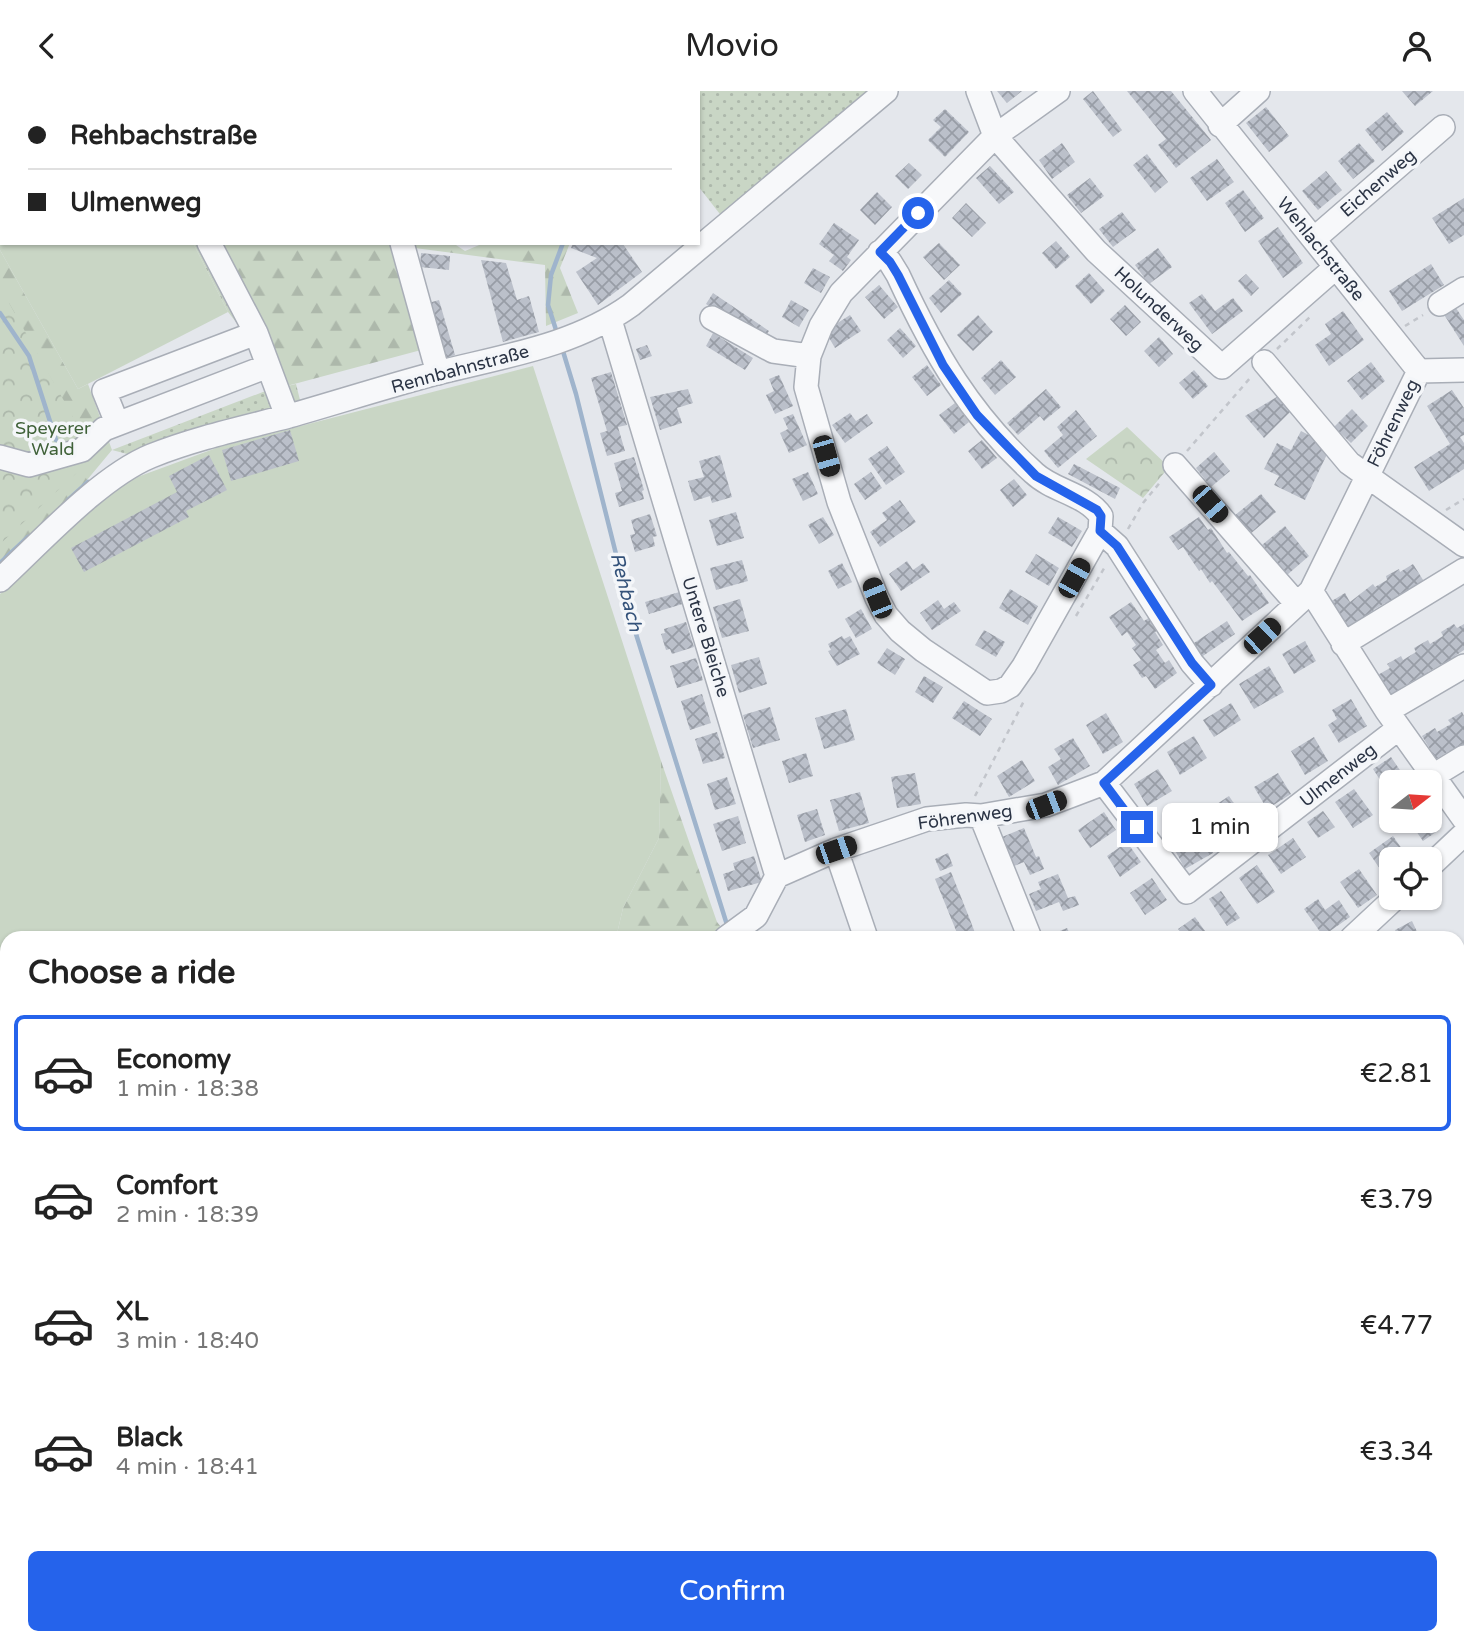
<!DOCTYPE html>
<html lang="en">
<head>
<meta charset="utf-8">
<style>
	body { margin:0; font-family:"Varela Round",sans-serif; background:#f2f2f2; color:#222; height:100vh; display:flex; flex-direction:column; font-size:26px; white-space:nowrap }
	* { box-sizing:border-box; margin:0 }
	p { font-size:23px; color:#767676 }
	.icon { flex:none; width:38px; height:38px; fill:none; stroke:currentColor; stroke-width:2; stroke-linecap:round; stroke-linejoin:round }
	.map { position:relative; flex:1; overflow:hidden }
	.sheet { position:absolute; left:0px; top:840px; width:1465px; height:714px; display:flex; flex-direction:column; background:#fff; border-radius:21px 21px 0 0; box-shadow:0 2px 5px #0004 }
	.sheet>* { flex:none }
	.banner { position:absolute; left:0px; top:0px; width:700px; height:154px; box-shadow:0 2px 5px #0004; display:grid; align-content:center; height:154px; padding:0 28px; background:#fff }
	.needle { width:46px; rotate:73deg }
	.controls { position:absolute; left:1379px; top:679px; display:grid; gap:14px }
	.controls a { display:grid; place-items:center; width:63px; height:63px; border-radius:10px; background:#fff; box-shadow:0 2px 5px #0004; font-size:35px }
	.end { position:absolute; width:32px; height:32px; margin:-16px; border:9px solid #2563eb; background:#fff; box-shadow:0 0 0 4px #fff }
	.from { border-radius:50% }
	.bubble { position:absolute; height:49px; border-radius:10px; background:#fff; box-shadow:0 2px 5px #0004; font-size:23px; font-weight:600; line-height:49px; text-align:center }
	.car { position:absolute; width:21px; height:42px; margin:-21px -10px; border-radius:9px; box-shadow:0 0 5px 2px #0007; background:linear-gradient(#222 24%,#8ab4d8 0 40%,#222 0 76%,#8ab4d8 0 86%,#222 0) }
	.banner b { display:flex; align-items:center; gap:24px; height:66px; font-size:26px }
	.banner b+b { border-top:2px solid #e0e0e0 }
	.banner i { width:18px; height:18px; background:#222 }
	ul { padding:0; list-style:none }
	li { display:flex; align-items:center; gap:21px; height:116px; margin:0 14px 10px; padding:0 14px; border:4px solid transparent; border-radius:10px }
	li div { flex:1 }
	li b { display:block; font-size:26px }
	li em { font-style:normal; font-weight:600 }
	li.selected { border-color:#2563eb }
	li>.icon { width:63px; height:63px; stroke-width:1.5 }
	h2 { padding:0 28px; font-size:32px; line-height:84px }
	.cta { display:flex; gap:14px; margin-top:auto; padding:14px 28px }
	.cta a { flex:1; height:80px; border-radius:10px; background:#2563eb; color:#fff; font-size:28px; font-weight:600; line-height:80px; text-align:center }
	header { display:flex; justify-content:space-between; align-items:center; height:91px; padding:0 28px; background:#fff; font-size:32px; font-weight:600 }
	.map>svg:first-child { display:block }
</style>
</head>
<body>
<header><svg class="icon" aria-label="back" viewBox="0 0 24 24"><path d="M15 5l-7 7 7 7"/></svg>Movio<svg class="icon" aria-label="person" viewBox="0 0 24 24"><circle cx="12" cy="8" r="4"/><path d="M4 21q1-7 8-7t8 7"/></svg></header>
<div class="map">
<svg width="1464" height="1554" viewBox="0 0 1464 1554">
	<defs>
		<pattern id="grass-dots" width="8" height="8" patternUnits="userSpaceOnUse" patternTransform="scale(1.75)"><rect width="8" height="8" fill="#c9d6c5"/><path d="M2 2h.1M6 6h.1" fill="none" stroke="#adb8ab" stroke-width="1.8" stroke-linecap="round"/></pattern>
		<pattern id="forest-firs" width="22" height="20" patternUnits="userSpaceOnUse" patternTransform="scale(1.75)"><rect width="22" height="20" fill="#c9d6c5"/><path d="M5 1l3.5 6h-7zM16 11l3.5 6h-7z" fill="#adb8ab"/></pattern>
		<pattern id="park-crowns" width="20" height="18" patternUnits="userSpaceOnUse" patternTransform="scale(1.75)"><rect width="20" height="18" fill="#c9d6c5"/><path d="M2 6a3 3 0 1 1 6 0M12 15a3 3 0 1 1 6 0" fill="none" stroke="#adb8ab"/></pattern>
		<pattern id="water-waves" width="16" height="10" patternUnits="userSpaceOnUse" patternTransform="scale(1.75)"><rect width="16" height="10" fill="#9fb4cc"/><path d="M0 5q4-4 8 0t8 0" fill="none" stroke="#8293a7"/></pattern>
		<pattern id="building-cross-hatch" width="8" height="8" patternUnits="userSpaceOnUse" patternTransform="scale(1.75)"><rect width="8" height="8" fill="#bbc0ca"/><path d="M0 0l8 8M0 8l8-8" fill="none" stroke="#989da6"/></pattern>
	</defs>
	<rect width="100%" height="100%" fill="#e4e7ec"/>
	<path fill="url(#grass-dots)" d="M640 0H876L723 127 698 95V2H640Z
		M193 152H214L283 296 296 293 300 309 169 347 131 364 112 359 268 299 247 245 228 221Z
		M1464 1204V1443L1462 1426 1458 1420V1206Z
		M1019 1547H1128L1132 1554H1024Z"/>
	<path fill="url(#forest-firs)" d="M214 152H453L465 160 484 152H570L560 177 578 222 546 235 545 174 407 156 436 255 283 296Z
		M0 159 78 298 88 293 112 359 82 395 0 473Z
		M661 670 717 831 730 847H616L623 817 659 747Z
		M7 1353V1547H589L571 1554H0V1360Z
		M654 1547H1015L1020 1554H636Z"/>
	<path fill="url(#park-crowns)" d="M0 196 95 365 0 453Z
		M1127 336 1169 376 1143 407 1086 368Z"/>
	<path fill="#c9d6c5" d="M0 0 117 2H2V152H193L228 221 78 298 0 159Z
		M533 275 661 670 659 747 623 817 616 847H7V1353L0 1360V503L121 392 219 356Z"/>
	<path fill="url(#water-waves)" d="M1458 1420 1462 1426 1464 1443V1554H1424L1428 1547H1458Z
		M1128 1547H1404L1409 1554H1132Z"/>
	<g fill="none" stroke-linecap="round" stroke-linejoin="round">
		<path stroke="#9fb4cc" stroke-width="4.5" d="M166 0 168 2
			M622 2V0
			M0 222 29 265 56 349
			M557 242 548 214 551 184 563 152
			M562 257 576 303 636 543 728 837
			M68 409 88 391
			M0 472 28 446
			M0 1383 7 1389
			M210 1547 219 1554
			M462 1554 473 1547"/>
		<path stroke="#9fb4cc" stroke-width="28" d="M996 1547 1001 1554"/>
	</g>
	<path fill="url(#building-cross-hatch)" d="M997 0H1022L1007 12Z
		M1093 0 1122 39 1113 46 1083 8Z
		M1127 0H1171L1211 49 1176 77 1158 54 1166 48Z
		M1402 0H1433L1415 15Z
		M1266 16 1289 45 1269 61 1246 32Z
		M945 18 969 41 945 66 928 49 941 36 933 29Z
		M1387 21 1404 41 1382 60 1365 39Z
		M1062 52 1075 71 1052 88 1039 69Z
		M1359 52 1375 70 1353 88 1338 70Z
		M1147 63 1168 91 1155 102 1133 74Z
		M1217 68 1234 91 1207 110 1190 87Z
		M909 72 922 84 908 98 895 85Z
		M990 75 1014 101 999 113 976 87Z
		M1326 80 1342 99 1318 119 1302 100Z
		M1090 87 1104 105 1081 122 1067 104Z
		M1243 99 1264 127 1245 141 1225 112Z
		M877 101 892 116 875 134 860 119Z
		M1464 107V144L1449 153 1432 127Z
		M966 112 986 132 972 146 952 127Z
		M1122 121 1136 139 1113 156 1099 138Z
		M834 132 859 149 847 166 851 169 843 180 829 170 834 164 819 153Z
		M1278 136 1303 172 1283 187 1258 150Z
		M1056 150 1070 166 1056 178 1042 162Z
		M573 152 623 153 642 181 598 214 576 181 597 167 571 157Z
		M939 152 960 174 944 189 923 166Z
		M1158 157 1172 176 1149 193 1135 174Z
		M421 162 450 165 449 179 420 176Z
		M481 169 506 172 517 209 529 205 539 241 503 251Z
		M1431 173 1444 194 1402 220 1389 200Z
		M813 177 830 186 821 202 804 192Z
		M1089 182 1105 200 1091 213 1075 195Z
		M1246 183 1259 197 1251 205 1238 190Z
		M949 189 962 203 941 222 929 207Z
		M879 194 898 216 884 228 865 206Z
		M713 202 769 240 762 250 706 213Z
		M1202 203 1215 220 1233 207 1243 220 1212 243 1189 212Z
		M439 209 455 264 442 268 425 213Z
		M791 209 809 219 799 236 782 226Z
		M1125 214 1141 231 1126 245 1110 228Z
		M1454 214 1464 229V255L1443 222Z
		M1343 220 1364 249 1329 275 1315 254 1331 243 1325 233Z
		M850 224 861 240 835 257 825 240Z
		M978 224 993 241 973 260 957 244Z
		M900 237 916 255 903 267 887 249Z
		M713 242 753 267 745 279 706 255Z
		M1159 246 1173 263 1159 276 1144 260Z
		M647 254 652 265 640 269 636 258Z
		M1001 269 1016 286 995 304 981 287Z
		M1371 271 1385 290 1362 309 1347 290Z
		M927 274 941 294 927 305 912 286Z
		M1194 279 1208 295 1193 308 1179 292Z
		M611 281 627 334 618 336 625 360 607 365 600 342 607 340 591 287Z
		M779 284 793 315 775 323 766 304 774 300 769 288Z
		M688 298 693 312 677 317 682 332 660 339 650 306Z
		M1046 298 1061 316 1044 330 1040 325 1018 344 1007 332Z
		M1452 299 1464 317V344L1460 346 1464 352V378L1429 400 1414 376 1450 353 1427 315Z
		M1285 301 1297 314 1264 347 1245 325Z
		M955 312 969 331 954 343 939 324Z
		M1352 318 1368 335 1351 352 1334 336Z
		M1076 319 1097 345 1058 377 1044 360 1063 344 1057 336Z
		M850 322 856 330 867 323 873 332 845 352 832 334Z
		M793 323 807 354 789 362 780 342 788 338 783 327Z
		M290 339 299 370 231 390 222 359Z
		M1301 340 1331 355 1305 409 1274 394 1279 385 1264 378 1277 352 1291 359Z
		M982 349 997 367 982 378 968 360Z
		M887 355 905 381 886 394 868 368Z
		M1214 361 1230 380 1211 396 1196 377Z
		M209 364 227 399 186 420 189 426 84 481 71 457 177 401 169 385Z
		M720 364 732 406 712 412 710 405 694 410 688 390 704 386 699 370Z
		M634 366 644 399 642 400 644 408 619 416 615 402 622 400 614 372Z
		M1074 373 1120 397 1115 408 1068 383Z
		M808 381 818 403 803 410 792 388Z
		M871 381 882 397 865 409 854 393Z
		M1014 388 1027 404 1013 416 1000 399Z
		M1261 403 1276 421 1249 444 1234 425Z
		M900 409 916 431 880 456 870 441 887 429 882 422Z
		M736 421 744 447 717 455 709 429Z
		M650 423 657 445 653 446 655 455 635 461 630 444 635 443 631 429Z
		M823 426 834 444 819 453 808 434Z
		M1058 426 1082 440 1072 456 1048 442Z
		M1199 426 1208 439 1211 437 1227 462 1229 461 1248 485 1250 484 1269 512 1242 530 1212 490 1210 492 1201 478 1199 480 1183 456 1178 459 1169 446Z
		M1285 435 1309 465 1287 484 1262 454Z
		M1036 463 1059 477 1049 495 1025 481Z
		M742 469 748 490 716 499 710 477Z
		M907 470 913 479 923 472 930 481 901 500 889 483Z
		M842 472 852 491 838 498 828 480Z
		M1413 473 1425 492 1397 505 1399 508 1387 515 1385 512 1373 519 1375 522 1347 539 1330 511 1345 502 1350 511 1373 493 1375 496 1387 489 1386 485 1399 478 1400 481Z
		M1010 498 1038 515 1028 534 999 517Z
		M683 500 686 512 649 523 645 511Z
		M740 508 749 540 722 547 713 516Z
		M938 509 944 518 954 511 961 520 932 539 920 522Z
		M1131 511 1144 530 1150 526 1159 539 1155 541 1163 554 1156 559 1165 572 1169 569 1177 582 1155 598 1146 585 1142 587 1133 574 1141 569 1132 557 1136 554 1127 541 1122 545 1109 526Z
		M861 518 872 538 856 547 845 528Z
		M1227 530 1235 543 1197 569 1188 556Z
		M686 531 694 556 672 563 670 558 666 559 661 543 665 542 664 538Z
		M1454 533 1457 537 1464 533V559L1455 565 1457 569 1444 577 1442 573 1428 581 1430 585 1417 592 1415 589 1401 597 1404 600 1390 608 1376 585 1390 577 1387 573 1401 565 1403 569 1416 561 1414 557 1428 549 1430 553 1443 545 1441 541Z
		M984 539 1005 551 996 566 975 554Z
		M842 545 844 548 850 545 860 563 837 575 828 560 831 559 828 553Z
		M1305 550 1316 570 1294 583 1282 563Z
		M887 557 905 568 895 584 877 572Z
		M759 566 767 593 739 602 731 574Z
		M696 567 703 589 677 597 670 575Z
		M1269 575 1284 601 1254 618 1239 593Z
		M924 585 943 596 933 612 915 601Z
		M702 603 711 632 690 639 681 610Z
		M1351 608 1367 635 1339 652 1328 634 1337 628 1332 619Z
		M964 610 992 628 980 645 952 627Z
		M1231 612 1241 629 1214 646 1203 629Z
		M770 616 780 649 753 657 743 624Z
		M846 618 855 649 824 658 815 627Z
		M1462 621 1464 625V655L1451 664 1449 660 1436 668 1422 645 1435 637 1437 641 1451 633 1448 629Z
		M1106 622 1123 651 1103 663 1086 634Z
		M717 641 725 667 703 673 695 648Z
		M1194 645 1207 667 1180 684 1167 661Z
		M1314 646 1328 670 1305 684 1291 660Z
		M1073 647 1090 675 1058 694 1048 676 1061 668 1054 658Z
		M806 662 813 685 789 692 782 670Z
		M1391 666 1408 691H1391V706L1373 678Z
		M1022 669 1035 690 1009 706 997 685Z
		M1158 678 1172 700 1147 715 1134 693Z
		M915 682 921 713 897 717 891 686Z
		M1278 682 1291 703 1267 718 1254 696Z
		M727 686 736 713 715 719 707 693Z
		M1354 698 1373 724 1353 737 1335 711Z
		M860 701 869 732 839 740 830 709Z
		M1229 705 1249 735 1224 752 1212 734 1225 724 1217 713Z
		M817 718 825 744 805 751 797 724Z
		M1323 720 1335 736 1318 747 1307 731Z
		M1104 721 1116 739 1090 757 1078 739Z
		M1430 724 1439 739 1423 750 1409 730H1430Z
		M738 725 746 752 722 760 713 733Z
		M1024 737 1036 766 1039 765 1044 778 1030 784 1024 771 1014 775 1002 746Z
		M1186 740 1192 751 1203 744 1213 762 1185 778 1170 750Z
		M1393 745 1409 768H1391V781L1385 785 1369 762Z
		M1293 747 1306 766 1281 783 1268 764Z
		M1127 751 1141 771 1120 786 1107 765Z
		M948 762 953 775 940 780 935 768Z
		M754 765 762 791 728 800 723 783 735 779 733 772Z
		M1257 774 1275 801 1257 813 1239 787Z
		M1359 778 1377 804 1358 817 1340 791Z
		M951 781 969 826 977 847H959L953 832 935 788Z
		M1058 783 1068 807 1075 805 1079 814 1063 820 1059 811 1036 820 1029 803 1041 798 1038 791Z
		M1152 787 1167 809 1145 824 1130 802Z
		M1221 800 1240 827 1227 835 1209 808Z
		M1318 808 1325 819 1339 809 1350 826 1323 845 1304 818Z
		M1195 826 1210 847H1185L1178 838Z
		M1412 830 1420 847H1399L1395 839Z
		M1067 837 1072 847H1043Z
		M1464 936V968L1458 971V939Z"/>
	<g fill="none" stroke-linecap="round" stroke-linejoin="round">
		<defs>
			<path id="minor" d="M126 0 127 2
				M978 0 995 45 1096 160 1222 276 1336 176
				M1195 0 1419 280
				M149 2 151 0
				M1220 34 1258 0
				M1314 148 1443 36
				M209 152 256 242 287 325
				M402 152 438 282
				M880 161 890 171 898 184C934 262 970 324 1034 382 1053 400 1086 403 1101 425L1100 440 1024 575 1010 595 1001 600 987 602 923 559 900 540 886 524 877 507 839 411 806 296 809 265 821 235 841 202 995 45 1058 0
				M1440 213 1464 198
				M712 227 773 260 809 265
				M610 229 777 785 756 825 726 847
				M1264 271 1349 372 1464 454
				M1419 280 1464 279
				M117 332 104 300 256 242
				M0 366 29 374 82 359 104 338 268 275
				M1175 374 1297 513
				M1100 440 1117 455 1192 572 1211 594
				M0 489C41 451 100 386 151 365 196 347 243 337 289 325 338 311 388 295 437 282 504 265 574 255 631 214L886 0
				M1311 500 1387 620 1464 728
				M1343 553 1464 479
				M1387 620 1464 575
				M1433 685 1464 666
				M1104 692 1187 801 1399 637
				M981 725 1030 847
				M836 759 866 847
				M1430 775 1464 743
				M777 785 836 759 927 728 966 724 981 725 1046 714 1104 692 1311 500 1419 280
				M1352 847 1395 807
				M1458 1047 1464 1044
				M866 1547 870 1554"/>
			<path id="major" d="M1458 1191 1464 1188
				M600 1554 618 1547"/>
		</defs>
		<use href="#minor" stroke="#a9aeb7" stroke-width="26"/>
		<use href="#major" stroke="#a3abb8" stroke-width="33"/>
		<path stroke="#c2c5cb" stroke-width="2.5" stroke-dasharray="5 5" stroke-linecap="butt" d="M1405 235 1423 224
			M1277 258 1310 226
			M1187 360 1251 286
			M1446 419 1464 408
			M1128 438 1143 412 1162 389
			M1076 525 1106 474
			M975 705 1025 608"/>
		<use href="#minor" stroke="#f7f8fa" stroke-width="23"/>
		<use href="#major" stroke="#fff" stroke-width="30"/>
	</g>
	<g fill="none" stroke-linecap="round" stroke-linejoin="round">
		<path stroke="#2563eb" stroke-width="9" d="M918 122 880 161 890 171 898 184 943 274 977 324 1036 385 1097 419 1101 425 1100 440 1117 455 1192 572 1211 594 1104 692 1137 736"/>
	</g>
	<g text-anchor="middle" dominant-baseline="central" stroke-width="7" stroke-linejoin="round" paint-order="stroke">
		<g font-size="18" fill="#2b3445" stroke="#f4f6f9">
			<text transform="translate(1378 92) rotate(-41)">Eichenweg</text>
			<text transform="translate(1321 158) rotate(51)">Wehlachstraße</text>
			<text transform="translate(1159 218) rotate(43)">Holunderweg</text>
			<text transform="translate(460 278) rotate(-15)">Rennbahnstraße</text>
			<text transform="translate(1393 332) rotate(-64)">Föhrenweg</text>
			<text transform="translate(706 546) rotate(73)">Untere Bleiche</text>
			<text transform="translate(1338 684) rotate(-38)">Ulmenweg</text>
			<text transform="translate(965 726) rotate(-8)">Föhrenweg</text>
		</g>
		<g font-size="18" fill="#3f6138" stroke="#f4f6f9">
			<text x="53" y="337">Speyerer<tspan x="53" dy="21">Wald</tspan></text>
		</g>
		<g font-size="19" font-style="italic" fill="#34527a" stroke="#f4f6f9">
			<text transform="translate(626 501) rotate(76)">Rehbach</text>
		</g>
	</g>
</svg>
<div class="controls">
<a><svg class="needle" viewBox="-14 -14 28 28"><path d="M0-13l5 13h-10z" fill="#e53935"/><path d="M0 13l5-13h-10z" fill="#767676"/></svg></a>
<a><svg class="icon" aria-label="locate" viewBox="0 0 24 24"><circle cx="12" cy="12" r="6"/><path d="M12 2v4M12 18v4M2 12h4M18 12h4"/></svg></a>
</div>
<i class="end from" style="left:918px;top:122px"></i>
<i class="end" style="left:1137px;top:736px"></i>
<div class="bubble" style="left:1162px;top:712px;width:116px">1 min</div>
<i class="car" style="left:826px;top:365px;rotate:164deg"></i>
<i class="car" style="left:1210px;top:413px;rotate:139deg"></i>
<i class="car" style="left:1074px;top:487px;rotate:29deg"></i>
<i class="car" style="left:877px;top:507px;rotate:338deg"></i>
<i class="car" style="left:1262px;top:545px;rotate:47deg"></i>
<i class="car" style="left:1046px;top:714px;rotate:69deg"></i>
<i class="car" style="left:836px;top:759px;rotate:71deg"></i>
<div class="banner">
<b><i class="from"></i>Rehbachstraße</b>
<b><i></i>Ulmenweg</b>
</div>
<section class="sheet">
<h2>Choose a ride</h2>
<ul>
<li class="selected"><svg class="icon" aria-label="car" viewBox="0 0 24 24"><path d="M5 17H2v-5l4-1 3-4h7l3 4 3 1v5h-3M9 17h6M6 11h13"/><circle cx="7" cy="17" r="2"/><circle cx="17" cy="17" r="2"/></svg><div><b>Economy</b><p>1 min · 18:38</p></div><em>€2.81</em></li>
<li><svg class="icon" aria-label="car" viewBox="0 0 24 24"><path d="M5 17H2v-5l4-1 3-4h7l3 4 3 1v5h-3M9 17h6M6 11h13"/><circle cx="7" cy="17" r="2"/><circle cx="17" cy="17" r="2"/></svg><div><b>Comfort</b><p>2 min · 18:39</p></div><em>€3.79</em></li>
<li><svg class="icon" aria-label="car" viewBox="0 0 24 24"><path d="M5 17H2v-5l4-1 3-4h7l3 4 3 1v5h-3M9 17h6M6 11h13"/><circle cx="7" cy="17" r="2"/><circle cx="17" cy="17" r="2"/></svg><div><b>XL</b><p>3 min · 18:40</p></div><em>€4.77</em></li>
<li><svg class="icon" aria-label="car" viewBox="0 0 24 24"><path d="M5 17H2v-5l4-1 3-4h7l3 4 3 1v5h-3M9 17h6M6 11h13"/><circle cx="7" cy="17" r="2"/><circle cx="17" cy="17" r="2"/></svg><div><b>Black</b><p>4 min · 18:41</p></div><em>€3.34</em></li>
</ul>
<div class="cta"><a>Confirm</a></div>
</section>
</div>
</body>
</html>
